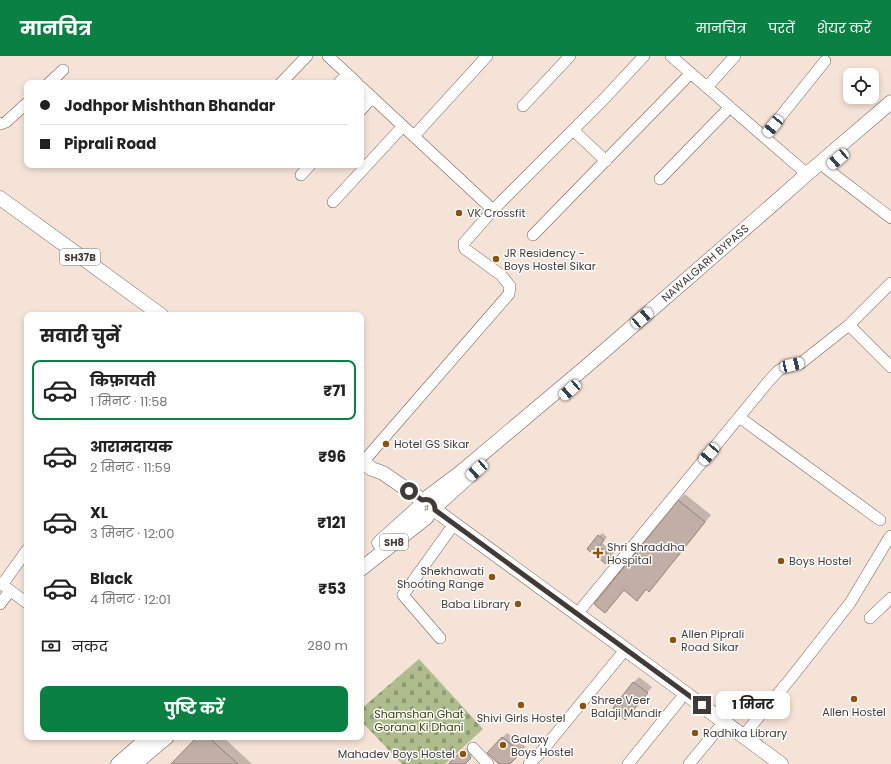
<!DOCTYPE html>
<html lang="hi">
<head>
<meta charset="utf-8">
<style>
	body { margin:0; font-family:Poppins,"Noto Sans Devanagari",sans-serif; background:#f6f6f6; color:#222; height:100vh; display:flex; flex-direction:column; font-size:15px; white-space:nowrap }
	* { box-sizing:border-box; margin:0 }
	p { font-size:13px; color:#767676 }
	.icon { flex:none; width:22px; height:22px; fill:none; stroke:currentColor; stroke-width:2; stroke-linecap:round; stroke-linejoin:round }
	.map { position:relative; flex:1; overflow:hidden }
	.details { position:absolute; left:24px; top:256px; width:340px; height:428px; display:flex; flex-direction:column; background:#fff; border-radius:8px; box-shadow:0 2px 6px #0003 }
	.details>* { flex:none }
	.banner { position:absolute; left:24px; top:24px; width:340px; height:88px; border-radius:8px; box-shadow:0 2px 6px #0003; display:grid; align-content:center; height:88px; padding:0 16px; background:#fff }
	.controls { position:absolute; left:843px; top:12px; display:grid; gap:8px }
	.controls a { display:grid; place-items:center; width:36px; height:36px; border-radius:8px; background:#fff; box-shadow:0 2px 6px #0003; font-size:20px }
	.end { position:absolute; width:18px; height:18px; margin:-9px; border:5px solid #423a36; background:#fff; box-shadow:0 0 0 2px #fff }
	.from { border-radius:50% }
	.bubble { position:absolute; height:28px; border-radius:8px; background:#fff; box-shadow:0 2px 6px #0003; font-size:13px; font-weight:700; line-height:28px; text-align:center }
	.car { position:absolute; width:12px; height:24px; margin:-12px -6px; border-radius:5px; box-shadow:0 0 3px 1px #0007; background:linear-gradient(#fff 24%,#345 0 40%,#fff 0 76%,#345 0 86%,#fff 0) }
	.banner b { display:flex; align-items:center; gap:14px; height:38px; font-size:15px }
	.banner b+b { border-top:1px solid #e0e0e0 }
	.banner i { width:10px; height:10px; background:#222 }
	ul { padding:0; list-style:none }
	li { display:flex; align-items:center; gap:12px; height:60px; margin:0 8px 6px; padding:0 8px; border:2px solid transparent; border-radius:8px }
	li div { flex:1 }
	li b { display:block; font-size:15px }
	li em { font-style:normal; font-weight:700 }
	li.on { border-color:#0b8043 }
	li>.icon { width:36px; height:36px; stroke-width:1.5 }
	h2 { padding:0 16px; font-size:18px; line-height:48px }
	.pay { display:flex; align-items:center; gap:10px; height:44px; padding:0 16px; font-size:15px }
	.pay p { margin-inline-start:auto }
	.cta { display:flex; gap:8px; margin-top:auto; padding:8px 16px }
	.cta a { flex:1; height:46px; border-radius:8px; background:#0b8043; color:#fff; font-size:16px; font-weight:700; line-height:46px; text-align:center }
	header { display:flex; align-items:center; gap:24px; box-sizing:border-box; height:56px; padding:0 20px; background:#0b8043; color:#fff }
	header strong { font-size:19px }
	nav { display:flex; gap:22px; margin-inline-start:auto; font-size:14px }
	.map>svg:first-child { display:block }
</style>
</head>
<body>
<header>
<strong>मानचित्र</strong>
<nav><a>मानचित्र</a><a>परतें</a><a>शेयर करें</a></nav>
</header>
<div class="map">
<svg width="891" height="708" viewBox="0 0 891 708">
	<defs>
		<pattern id="cemetery-stones" width="16" height="16" patternUnits="userSpaceOnUse"><rect width="16" height="16" fill="#afbc8e"/><path d="M2 7V4a2 2 0 0 1 4 0v3zM10 15v-3a2 2 0 0 1 4 0v3z" fill="#909a75"/></pattern>
	</defs>
	<rect width="100%" height="100%" fill="#f6e3d8"/>
	<path fill="url(#cemetery-stones)" d="M419 603 483 673 445 708H402L361 665V653Z"/>
	<path fill="#0003" d="M685 438 711 459 656 527 649 534 647 532 637 543 624 534 605 556 678 445Z
		M602 477 607 481 602 487 614 497 609 503 589 493Z
		M639 621 652 631 630 657 614 652 634 626Z
		M507 677 526 691 508 708H501L488 697Z
		M198 681H223L252 708H172Z
		M468 691 473 698 464 708H451Z"/>
	<path fill="#c1afa5" stroke="#928178" d="M678 444 705 466 649 536 646 533 637 545 624 534 605 557 594 548Z
		M598 479 604 484 599 491 612 501 606 508 587 493Z
		M633 626 648 637 625 664 613 652Z
		M197 681H208L238 708H171Z
		M502 681 521 697 510 708H499L487 697Z
		M464 693 471 702 465 708H449V707Z"/>
	<g fill="none" stroke-linecap="round" stroke-linejoin="round">
		<defs>
			<path id="minor" d="M328 0 357 27
				M671 0 807 118
				M49 27 63 14
				M281 27 307 0
				M339 27 347 18
				M361 31 493 154
				M707 31 735 0
				M523 50 570 0
				M361 54 372 41
				M0 68 6 66 27 47
				M573 74 606 105
				M414 80 487 0
				M764 81 825 5
				M827 113 891 162
				M301 119 310 109
				M660 123 730 51
				M333 146 403 70
				M533 179 691 17
				M849 269 891 311
				M739 361 880 464
				M363 406 509 238 510 230 501 219 465 193 464 190V187L493 154 603 44 644 0
				M0 527 27 547
				M2 529 27 494
				M0 548 10 535
				M577 558 768 326 778 315 783 312 801 307 849 269 891 227
				M870 562 891 542
				M440 582 403 539 449 475
				M743 680 791 622 850 547 889 482 891 480
				M473 692 488 708
				M529 708 541 696 620 600
				M628 708 679 645
				M689 708 718 673"/>
			<path id="major" d="M0 142 161 259
				M361 405 372 413 383 417 422 444
				M425 443 461 416 588 309 771 150 807 118 891 46
				M435 451 474 416
				M435 454 670 626 781 708
				M379 487 418 452
				M361 513 427 461
				M118 708 149 681
				M135 708 167 681"/>
		</defs>
		<use href="#minor" stroke="#706157" stroke-width="12"/>
		<use href="#major" stroke="#706157" stroke-width="15"/>
		<use href="#minor" stroke="#fff" stroke-width="11"/>
		<use href="#major" stroke="#fff" stroke-width="14"/>
	</g>
	<g fill="none" stroke-linecap="round" stroke-linejoin="round">
		<path stroke="#423a36" stroke-width="5" d="M409 435 422 444C430 442 435 446 435 454L702 649"/>
	</g>
	<g fill="#8d530e" stroke="#fff" stroke-width="1.5">
		<circle cx="459" cy="157" r="4"/>
		<circle cx="496" cy="203" r="4"/>
		<circle cx="386" cy="388" r="4"/>
		<path d="M596 491h4v4h4v4h-4v4h-4v-4h-4v-4h4z"/>
		<circle cx="781" cy="505" r="4"/>
		<circle cx="492" cy="521" r="4"/>
		<circle cx="518" cy="548" r="4"/>
		<circle cx="673" cy="584" r="4"/>
		<circle cx="854" cy="643" r="4"/>
		<circle cx="521" cy="649" r="4"/>
		<circle cx="583" cy="650" r="4"/>
		<circle cx="695" cy="677" r="4"/>
		<circle cx="503" cy="689" r="4"/>
		<circle cx="463" cy="698" r="4"/>
	</g>
	<g text-anchor="middle" dominant-baseline="central" stroke-width="3" stroke-linejoin="round" paint-order="stroke">
		<g fill="#fff" stroke="#7b7572" stroke-width="1">
			<rect x="60" y="193" width="40" height="16" rx="3"/>
			<rect x="380" y="478" width="28" height="16" rx="3"/>
		</g>
		<g font-size="10" font-weight="bold" fill="#423a36">
			<text x="80" y="201">SH37B</text>
			<text x="394" y="486">SH8</text>
		</g>
		<g font-size="11" fill="#423a36" stroke="#fff" text-anchor="start">
			<text x="467" y="157">VK Crossfit</text>
			<text x="504" y="197">JR Residency -<tspan x="504" dy="13">Boys Hostel Sikar</tspan></text>
			<text x="394" y="388">Hotel GS Sikar</text>
			<text x="607" y="491">Shri Shraddha<tspan x="607" dy="13">Hospital</tspan></text>
			<text x="789" y="505">Boys Hostel</text>
			<text x="484" y="515" text-anchor="end">Shekhawati<tspan x="484" dy="13">Shooting Range</tspan></text>
			<text x="510" y="548" text-anchor="end">Baba Library</text>
			<text x="681" y="578">Allen Piprali<tspan x="681" dy="13">Road Sikar</tspan></text>
			<text x="591" y="644">Shree Veer<tspan x="591" dy="13">Balaji Mandir</tspan></text>
			<text x="854" y="656" text-anchor="middle">Allen Hostel</text>
			<text x="521" y="662" text-anchor="middle">Shivi Girls Hostel</text>
			<text x="703" y="677">Radhika Library</text>
			<text x="511" y="683">Galaxy<tspan x="511" dy="13">Boys Hostel</tspan></text>
			<text x="455" y="698" text-anchor="end">Mahadev Boys Hostel</text>
		</g>
		<g font-size="11" fill="#423a36" stroke="#fff">
			<text transform="translate(705 207) rotate(-41)">NAWALGARH BYPASS</text>
		</g>
		<g font-size="11" fill="#354000" stroke="#fff">
			<text x="419" y="658">Shamshan Ghat<tspan x="419" dy="13">Gorana Ki Dhani</tspan></text>
		</g>
	</g>
</svg>
<div class="controls">
<a><svg class="icon" aria-label="locate" viewBox="0 0 24 24"><circle cx="12" cy="12" r="6"/><path d="M12 2v4M12 18v4M2 12h4M18 12h4"/></svg></a>
</div>
<i class="end from" style="left:409px;top:435px"></i>
<i class="end" style="left:702px;top:649px"></i>
<div class="bubble" style="left:716px;top:635px;width:74px">1 मिनट</div>
<i class="car" style="left:773px;top:70px;rotate:219deg"></i>
<i class="car" style="left:838px;top:103px;rotate:229deg"></i>
<i class="car" style="left:642px;top:262px;rotate:49deg"></i>
<i class="car" style="left:792px;top:309px;rotate:77deg"></i>
<i class="car" style="left:570px;top:334px;rotate:229deg"></i>
<i class="car" style="left:709px;top:398px;rotate:220deg"></i>
<i class="car" style="left:477px;top:414px;rotate:228deg"></i>
<div class="banner">
<b><i class="from"></i>Jodhpor Mishthan Bhandar</b>
<b><i></i>Piprali Road</b>
</div>
<section class="details">
<h2>सवारी चुनें</h2>
<ul>
<li class="on"><svg class="icon" aria-label="car" viewBox="0 0 24 24"><path d="M5 17H2v-5l4-1 3-4h7l3 4 3 1v5h-3M9 17h6M6 11h13"/><circle cx="7" cy="17" r="2"/><circle cx="17" cy="17" r="2"/></svg><div><b>किफ़ायती</b><p>1 मिनट · 11:58</p></div><em>₹71</em></li>
<li><svg class="icon" aria-label="car" viewBox="0 0 24 24"><path d="M5 17H2v-5l4-1 3-4h7l3 4 3 1v5h-3M9 17h6M6 11h13"/><circle cx="7" cy="17" r="2"/><circle cx="17" cy="17" r="2"/></svg><div><b>आरामदायक</b><p>2 मिनट · 11:59</p></div><em>₹96</em></li>
<li><svg class="icon" aria-label="car" viewBox="0 0 24 24"><path d="M5 17H2v-5l4-1 3-4h7l3 4 3 1v5h-3M9 17h6M6 11h13"/><circle cx="7" cy="17" r="2"/><circle cx="17" cy="17" r="2"/></svg><div><b>XL</b><p>3 मिनट · 12:00</p></div><em>₹121</em></li>
<li><svg class="icon" aria-label="car" viewBox="0 0 24 24"><path d="M5 17H2v-5l4-1 3-4h7l3 4 3 1v5h-3M9 17h6M6 11h13"/><circle cx="7" cy="17" r="2"/><circle cx="17" cy="17" r="2"/></svg><div><b>Black</b><p>4 मिनट · 12:01</p></div><em>₹53</em></li>
</ul>
<div class="pay"><svg class="icon" aria-label="cash" viewBox="0 0 24 24"><path d="M3 7h18v10H3z"/><circle cx="12" cy="12" r="2"/></svg>नकद<p>280 m</p></div>
<div class="cta"><a>पुष्टि करें</a></div>
</section>
</div>
</body>
</html>
